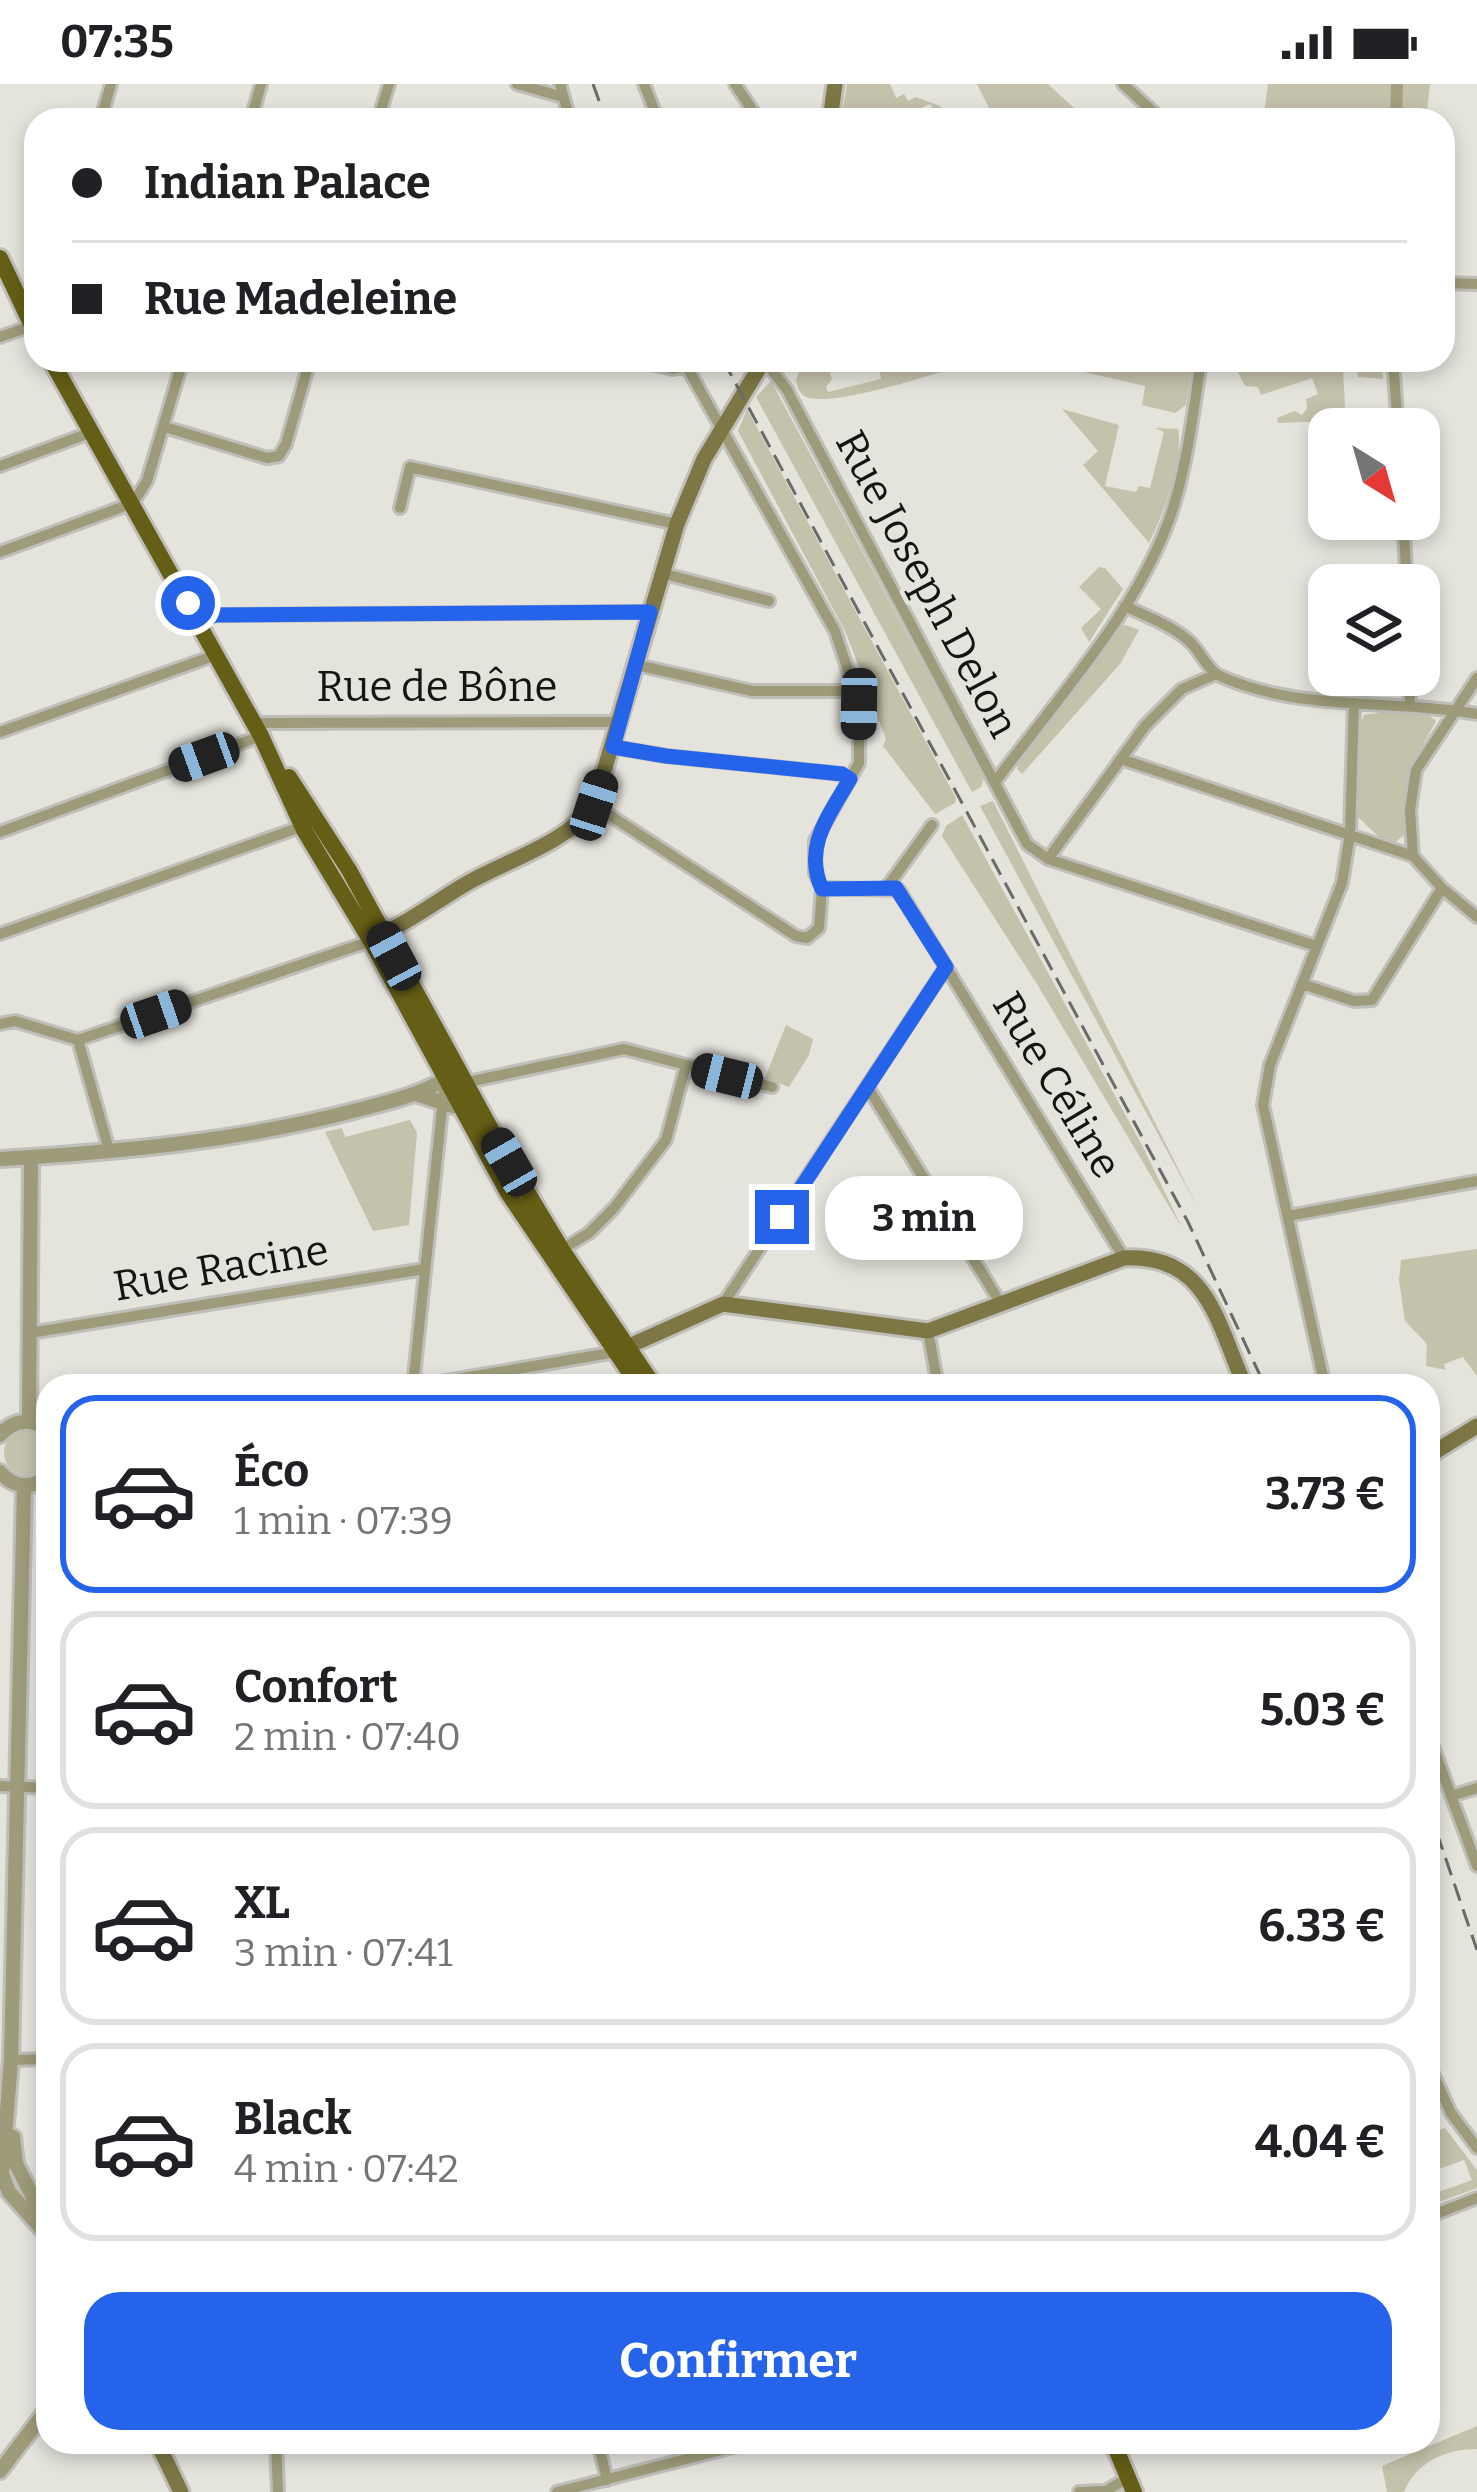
<!DOCTYPE html>
<html lang="fr">
<head>
<meta charset="utf-8">
<style>
	body { margin:0; font-family:Bitter,serif; background:#f2f2f2; color:#202124; height:100vh; display:flex; flex-direction:column; font-size:45px; white-space:nowrap }
	* { box-sizing:border-box; margin:0 }
	p { font-size:39px; color:#757577 }
	.icon { flex:none; width:66px; height:66px; fill:none; stroke:currentColor; stroke-width:2; stroke-linecap:round; stroke-linejoin:round }
	.map { position:relative; flex:1; overflow:hidden }
	.drawer { position:absolute; left:36px; top:1290px; width:1404px; height:1080px; display:flex; flex-direction:column; background:#fff; border-radius:36px; box-shadow:0 6px 18px #0003 }
	.drawer>* { flex:none }
	.banner { position:absolute; left:24px; top:24px; width:1431px; height:264px; border-radius:36px; box-shadow:0 6px 18px #0003; display:grid; align-content:center; height:264px; padding:0 48px; background:#fff }
	.needle { width:78px; rotate:143deg }
	.fabs { position:absolute; left:1308px; top:324px; display:grid; gap:24px }
	.fabs a { display:grid; place-items:center; width:132px; height:132px; border-radius:24px; background:#fff; box-shadow:0 6px 18px #0003; font-size:60px }
	.end { position:absolute; width:54px; height:54px; margin:-27px; border:15px solid #2563eb; background:#fff; box-shadow:0 0 0 6px #fff }
	.from { border-radius:50% }
	.bubble { position:absolute; height:84px; border-radius:36px; background:#fff; box-shadow:0 6px 18px #0003; font-size:39px; font-weight:700; line-height:84px; text-align:center }
	.car { position:absolute; width:36px; height:72px; margin:-36px -18px; border-radius:15px; box-shadow:0 0 9px 3px #0007; background:linear-gradient(#222 24%,#8ab4d8 0 40%,#222 0 76%,#8ab4d8 0 86%,#222 0) }
	.banner b { display:flex; align-items:center; gap:42px; height:114px; font-size:45px }
	.banner b+b { border-top:3px solid #e0e0e0 }
	.banner i { width:30px; height:30px; background:#202124 }
	ul { padding:21px 0 0; list-style:none }
	li { display:flex; align-items:center; gap:36px; height:198px; margin:0 24px 18px; padding:0 24px; border:6px solid #e0e0e0; border-radius:36px }
	li div { flex:1 }
	li b { display:block; font-size:45px }
	li em { font-style:normal; font-weight:700 }
	li.active { border-color:#2563eb }
	li>.icon { width:108px; height:108px; stroke-width:1.5 }
	.cta { display:flex; gap:24px; margin-top:auto; padding:24px 48px }
	.cta a { flex:1; height:138px; border-radius:36px; background:#2563eb; color:#fff; font-size:48px; font-weight:700; line-height:138px; text-align:center }
	.status { display:flex; justify-content:space-between; align-items:center; height:84px; padding:0 60px; background:#fff; direction:ltr }
	.status svg { height:33px; fill:currentColor }
	.map>svg:first-child { display:block }
</style>
</head>
<body>
<div class="status"><b>07:35</b><svg viewBox="0 0 49 12"><path d="M0 12V9h3v3zM5 12V6h3v6zM10 12V3h3v9zM15 12V0h3v12zM26 1h20v11H26zM47 4h2v5h-2z"/></svg></div>
<div class="map">
<svg width="1477" height="2408" viewBox="0 0 1477 2408">
	<rect width="100%" height="100%" fill="#e4e3dc"/>
	<path fill="#c4c2ab" d="M847 0H890L896 14 904 10 908 17 916 13 940 22 944 35 933 36 937 33 930 20 896 36H841Z
		M977 0H1048L1087 36H995Z
		M1268 0H1430L1426 36H1263Z
		M811 276H825L832 295 826 303 828 308 881 295 879 282 901 276H980C945 286 836 324 806 313 799 310 798 303 796 297L799 287Z
		M1062 276H1193L1186 321 1175 329 1142 321 1145 302 1066 284Z
		M1212 276H1375L1382 278 1383 295 1358 293 1357 283 1343 285 1346 344 1334 345 1333 337 1278 339 1277 334 1295 327 1302 331 1307 324 1306 315 1318 310 1312 294 1261 311 1258 303 1245 302 1237 286Z
		M771 297 984 694 981 703 972 708 756 313Z
		M747 325 956 714 955 719 935 730 883 662 886 655 846 549 738 347Z
		M1062 325 1119 341 1105 402 1136 408 1139 402 1150 404 1164 348 1155 344 1178 345C1184 375 1163 431 1149 459L1083 381 1098 367Z
		M1099 483 1105 484 1123 505 1089 558 1081 544 1101 525 1079 503Z
		M1126 541 1139 546 1120 580 1022 690 1017 685 1019 679 1121 542Z
		M1402 626 1427 630 1436 637 1408 688 1404 751 1393 760 1381 755 1355 730 1356 653 1364 631Z
		M993 717 1198 1124 980 722Z
		M962 731 1144 1065 1182 1144 1037 900 942 752 946 742Z
		M786 941 813 955 809 971 789 1003 765 994Z
		M410 1036 417 1049 409 1141 373 1147 325 1048 342 1044 345 1053Z
		M1477 1165V1292L1463 1273 1444 1280 1446 1286 1426 1282 1427 1260 1405 1237 1399 1196 1401 1176Z
		M4 1369a22 22 0 1 1 44 0a22 22 0 1 1-44 0Z
		M1445 2044 1477 2086V2104L1428 2122V2112L1472 2096 1464 2076 1428 2089V2050Z
		M1477 2342V2365C1446 2365 1416 2378 1404 2408H1387L1382 2382Z"/>
	<g fill="none" stroke-linecap="round" stroke-linejoin="round">
		<path stroke="#a3a180" stroke-width="12" d="M1396 36 1397 0"/>
		<defs>
			<path id="minor" d="M517 0 563 13
				M560 0 570 36
				M644 0 658 36
				M735 0 759 36
				M1123 0 1162 36
				M105 36 102 31 111 0
				M251 36 261 0
				M378 36 389 0
				M1443 199 1477 200
				M0 253 31 242
				M635 276 673 285 686 282
				M764 276 787 306 1027 760 1048 775 1316 862
				M1393 276 1398 345
				M772 283 794 276
				M165 343 267 374 279 372 286 360 310 276
				M0 382 92 348
				M400 424 410 383 677 440
				M1403 435 1407 501
				M0 468 133 419 147 397 183 276
				M661 489 769 517
				M1125 522C1146 532 1173 542 1190 558 1201 568 1207 586 1220 592 1299 628 1394 615 1477 630
				M198 537 216 531 650 528
				M637 581 752 607H856
				M1409 591 1410 621
				M1477 594 1416 686 1410 726 1413 772 1442 804 1477 833
				M253 639 620 638
				M0 648 216 571
				M613 663 666 672 842 690 850 695
				M1121 675 1413 772
				M995 698C1057 615 1144 520 1174 421 1188 374 1194 324 1201 276
				M594 721 796 852 807 854 819 844 822 804 815 790V757L859 679V620L835 547 683 276
				M0 748 261 652
				M1048 775 1145 642 1182 605 1216 590
				M887 803 932 741
				M822 804 899 806 1124 1174
				M0 850 295 745 304 746
				M1302 900 1354 917 1372 916 1442 804
				M0 940 15 937 78 956
				M463 999 624 965 772 1003
				M867 1002 1001 1220
				M109 1066 78 956 371 857
				M1288 1132 1477 1097
				M556 1169 589 1149 614 1124 666 1056 686 981
				M723 1220 946 883
				M928 1247 938 1302
				M30 1249 424 1185
				M413 1302 445 996
				M416 1302 616 1268
				M1325 1302 1263 1021 1270 981 1342 799 1350 750 1354 619
				M1428 1649 1477 1782
				M0 1702 48 1704
				M1451 1712 1477 1704
				M11 1976 48 1975
				M1428 1979 1451 2029 1477 2064
				M1428 2133 1477 2114
				M276 2358 278 2408
				M598 2358 607 2396
				M557 2408 753 2358
				M1079 2408 1104 2407
				M1104 2408 1128 2394"/>
			<path id="tertiary" d="M419 1011 453 1022 464 1016
				M0 1075C120 1068 240 1057 357 1026 388 1018 416 1012 444 996
				M29 1337 31 1073
				M0 1351C14 1335 31 1334 48 1345
				M0 1388C14 1404 31 1405 48 1393
				M24 1402 11 1976 2 2090 9 2108 48 2152
				M13 2053 16 2080 45 2137
				M0 2387 48 2324"/>
			<path id="secondary" d="M830 36 835 0
				M373 855C406 840 434 819 464 801 506 776 565 761 594 721L677 440 704 375 764 276
				M618 1267 723 1220 928 1247 1124 1174C1208 1170 1217 1239 1245 1302
				M1428 1372 1477 1342
				M157 2358 181 2408"/>
			<path id="primary" d="M0 174 36 250
				M51 276 261 652 304 746 371 857 508 1109 639 1302
				M289 693 349 786 509 1078 562 1166 654 1302
				M1113 2358 1134 2408"/>
		</defs>
		<use href="#minor" stroke="#bfbeb8" stroke-width="16"/>
		<use href="#tertiary" stroke="#bfbeb8" stroke-width="20"/>
		<use href="#secondary" stroke="#bfbeb8" stroke-width="21"/>
		<use href="#primary" stroke="#bfbeb8" stroke-width="22"/>
		<use href="#minor" stroke="#9d9b79" stroke-width="10"/>
		<use href="#tertiary" stroke="#9d9b79" stroke-width="14"/>
		<use href="#secondary" stroke="#7c7744" stroke-width="15"/>
		<use href="#primary" stroke="#655e16" stroke-width="16"/>
		<path stroke="#6a6a66" stroke-width="3" stroke-dasharray="18 9" stroke-linecap="butt" d="M593 0 606 36
			M723 276 1188 1138 1265 1302
			M1428 1723 1477 1866"/>
	</g>
	<g fill="none" stroke-linecap="round" stroke-linejoin="round">
		<path stroke="#2563eb" stroke-width="15" d="M188 519 198 537 216 531 650 528 613 663 666 672 842 690 850 695C829 731 803 763 822 805L896 804 946 883 782 1133"/>
	</g>
	<g text-anchor="middle" dominant-baseline="central" stroke-width="9" stroke-linejoin="round" paint-order="stroke">
		<g font-size="42" fill="#141412" stroke="#e4e3dc">
			<text transform="translate(927 500) rotate(62)">Rue Joseph Delon</text>
			<text x="437" y="603">Rue de Bône</text>
			<text transform="translate(1057 1001) rotate(59)">Rue Céline</text>
			<text transform="translate(221 1184) rotate(-10)">Rue Racine</text>
		</g>
	</g>
</svg>
<div class="fabs">
<a><svg class="needle" viewBox="-14 -14 28 28"><path d="M0-13l5 13h-10z" fill="#e53935"/><path d="M0 13l5-13h-10z" fill="#757577"/></svg></a>
<a><svg class="icon" aria-label="layers" viewBox="0 0 24 24"><path d="M12 4l9 5-9 5-9-5zM3 14l9 5 9-5"/></svg></a>
</div>
<i class="end from" style="left:188px;top:519px"></i>
<i class="end" style="left:782px;top:1133px"></i>
<div class="bubble" style="left:825px;top:1092px;width:198px">3 min</div>
<i class="car" style="left:859px;top:620px;rotate:181deg"></i>
<i class="car" style="left:204px;top:673px;rotate:250deg"></i>
<i class="car" style="left:594px;top:721px;rotate:18deg"></i>
<i class="car" style="left:394px;top:872px;rotate:332deg"></i>
<i class="car" style="left:156px;top:930px;rotate:71deg"></i>
<i class="car" style="left:727px;top:992px;rotate:284deg"></i>
<i class="car" style="left:509px;top:1078px;rotate:330deg"></i>
<div class="banner">
<b><i class="from"></i>Indian Palace</b>
<b><i></i>Rue Madeleine</b>
</div>
<section class="drawer">
<ul>
<li class="active"><svg class="icon" aria-label="car" viewBox="0 0 24 24"><path d="M5 17H2v-5l4-1 3-4h7l3 4 3 1v5h-3M9 17h6M6 11h13"/><circle cx="7" cy="17" r="2"/><circle cx="17" cy="17" r="2"/></svg><div><b>Éco</b><p>1 min · 07:39</p></div><em>3.73 €</em></li>
<li><svg class="icon" aria-label="car" viewBox="0 0 24 24"><path d="M5 17H2v-5l4-1 3-4h7l3 4 3 1v5h-3M9 17h6M6 11h13"/><circle cx="7" cy="17" r="2"/><circle cx="17" cy="17" r="2"/></svg><div><b>Confort</b><p>2 min · 07:40</p></div><em>5.03 €</em></li>
<li><svg class="icon" aria-label="car" viewBox="0 0 24 24"><path d="M5 17H2v-5l4-1 3-4h7l3 4 3 1v5h-3M9 17h6M6 11h13"/><circle cx="7" cy="17" r="2"/><circle cx="17" cy="17" r="2"/></svg><div><b>XL</b><p>3 min · 07:41</p></div><em>6.33 €</em></li>
<li><svg class="icon" aria-label="car" viewBox="0 0 24 24"><path d="M5 17H2v-5l4-1 3-4h7l3 4 3 1v5h-3M9 17h6M6 11h13"/><circle cx="7" cy="17" r="2"/><circle cx="17" cy="17" r="2"/></svg><div><b>Black</b><p>4 min · 07:42</p></div><em>4.04 €</em></li>
</ul>
<div class="cta"><a>Confirmer</a></div>
</section>
</div>
</body>
</html>
